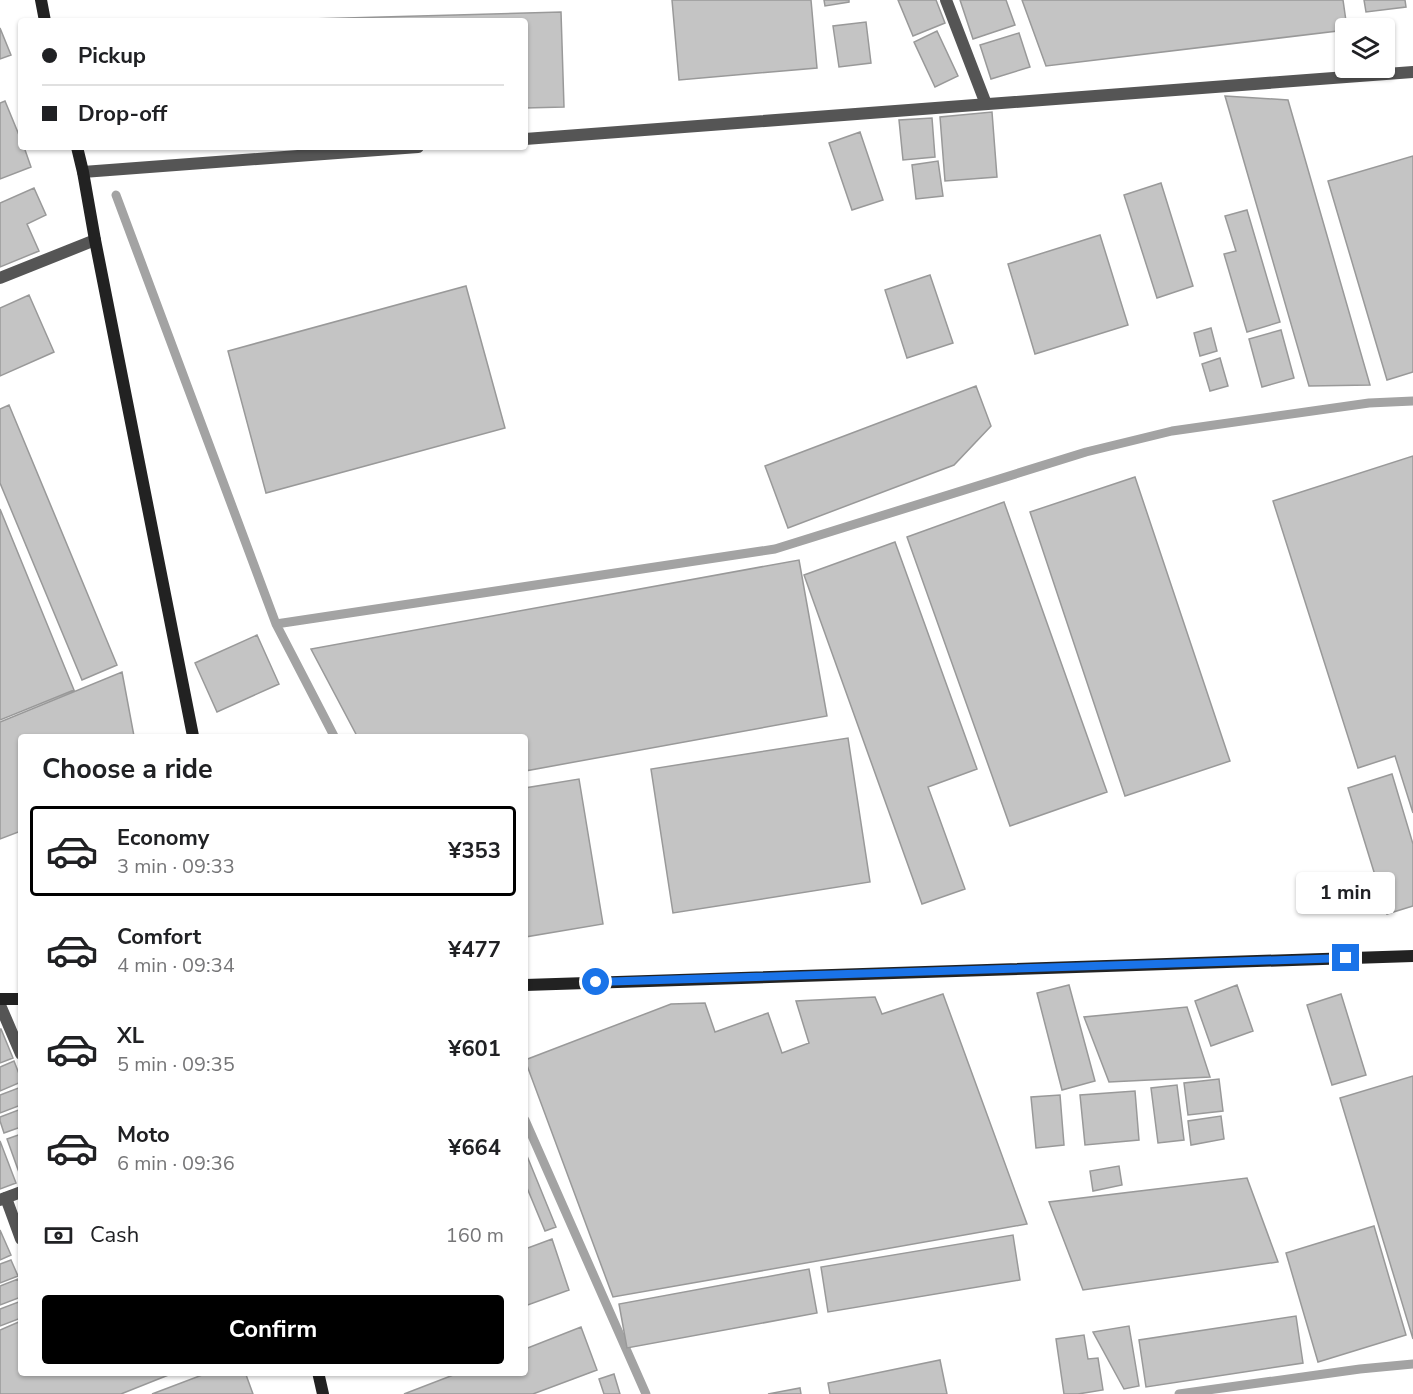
<!DOCTYPE html>
<html lang="en">
<head>
<meta charset="utf-8">
<style>
	body { margin:0; font-family:"Nunito Sans",sans-serif; background:#f2f2f2; color:#202124; height:100vh; display:flex; flex-direction:column; font-size:22px; white-space:nowrap }
	* { box-sizing:border-box; margin:0 }
	p { font-size:20px; color:#757577 }
	.icon { flex:none; width:33px; height:33px; fill:none; stroke:currentColor; stroke-width:2; stroke-linecap:round; stroke-linejoin:round }
	.map { position:relative; flex:1; overflow:hidden }
	.side { position:absolute; left:18px; top:734px; width:510px; height:642px; display:flex; flex-direction:column; background:#fff; border-radius:6px; box-shadow:0 2px 4px #0004 }
	.side>* { flex:none }
	.hud { position:absolute; left:18px; top:18px; width:510px; height:132px; border-radius:6px; box-shadow:0 2px 4px #0004; display:grid; align-content:center; height:132px; padding:0 24px; background:#fff }
	.controls { position:absolute; left:1335px; top:18px; display:grid; gap:12px }
	.controls a { display:grid; place-items:center; width:60px; height:60px; border-radius:6px; background:#fff; box-shadow:0 2px 4px #0004; font-size:30px }
	.end { position:absolute; width:27px; height:27px; margin:-14px; border:8px solid #1a73e8; background:#fff; box-shadow:0 0 0 3px #fff }
	.from { border-radius:50% }
	.bubble { position:absolute; height:42px; border-radius:6px; background:#fff; box-shadow:0 2px 4px #0004; font-size:20px; font-weight:700; line-height:42px; text-align:center }
	.hud b { display:flex; align-items:center; gap:21px; height:57px; font-size:22px }
	.hud b+b { border-top:2px solid #e0e0e0 }
	.hud i { width:15px; height:15px; background:#202124 }
	ul { padding:0; list-style:none }
	li { display:flex; align-items:center; gap:18px; height:90px; margin:0 12px 9px; padding:0 12px; border:3px solid transparent; border-radius:6px }
	li div { flex:1 }
	li b { display:block; font-size:22px }
	li em { font-style:normal; font-weight:700 }
	li.on { border-color:#000 }
	li>.icon { width:54px; height:54px; stroke-width:1.5 }
	h2 { padding:0 24px; font-size:27px; line-height:72px }
	.pay { display:flex; align-items:center; gap:15px; height:66px; padding:0 24px; font-size:22px }
	.pay p { margin-inline-start:auto }
	.button { display:flex; gap:12px; margin-top:auto; padding:12px 24px }
	.button a { flex:1; height:69px; border-radius:6px; background:#000; color:#fff; font-size:24px; font-weight:700; line-height:69px; text-align:center }
	.map>svg:first-child { display:block }
</style>
</head>
<body>
<div class="map">
<svg width="1413" height="1394" viewBox="0 0 1413 1394">
	<rect width="100%" height="100%" fill="#fff"/>
	<g fill="none" stroke-linecap="round" stroke-linejoin="round">
		<path stroke="#a3a3a3" stroke-width="9" d="M116 195 276 624 334 736
			M276 624 775 549 1086 452 1172 431 1369 403 1413 401
			M525 1120 646 1394
			M1179 1394 1360 1369 1413 1364"/>
	</g>
	<path fill="#c4c4c4" stroke="#999" stroke-width="1.5" d="M672 0H811L817 68 679 80Z
		M824 0H849V2L825 6Z
		M898 0H936L945 23 913 36Z
		M960 0H1006L1015 25 973 39Z
		M1022 0H1343L1347 28 1346 30 1046 66Z
		M1364 0H1405L1406 7 1366 12Z
		M561 12 564 107 525 108V21H232Z
		M866 22 871 63 839 67 833 26Z
		M0 28 11 55 0 59Z
		M937 31 958 76 935 87 914 42Z
		M1019 33 1030 67 991 79 980 45Z
		M1225 96 1288 100 1370 385 1309 386Z
		M5 101 21 140V147H24L31 167 0 179V103Z
		M992 112 997 177 945 181 940 117Z
		M932 118 935 157 903 160 899 120Z
		M860 132 883 200 852 210 829 143Z
		M1413 156V372L1387 380 1328 181Z
		M938 161 943 196 916 199 912 165Z
		M1161 183 1193 286 1157 298 1124 195Z
		M34 188 46 215 27 224 39 251 0 267V203Z
		M1247 210 1280 322 1247 332 1224 254 1236 251 1225 216Z
		M1100 235 1128 325 1035 354 1008 264Z
		M930 275 953 343 907 358 885 290Z
		M466 286 505 428 266 493 228 351Z
		M29 295 54 352 0 376V308Z
		M1211 328 1217 351 1200 356 1194 333Z
		M1281 330 1294 378 1262 387 1249 339Z
		M1220 358 1228 386 1210 391 1202 364Z
		M976 386 991 426 954 465 788 528 765 466Z
		M9 405 117 665 82 680 0 483V409Z
		M1413 456V813L1395 756 1358 768 1273 501Z
		M1135 477 1230 761 1125 796 1030 512Z
		M1004 502 1107 792 1010 826 907 537Z
		M0 509 74 690 0 720Z
		M895 542 977 769 928 787 965 889 922 904 804 575Z
		M799 560 827 716 525 771V736H357L311 649Z
		M257 635 279 684 217 712 195 663Z
		M122 672 134 736H21V831L0 839V722Z
		M848 738 870 882 673 913 651 769Z
		M1392 774 1413 844V906L1387 914 1348 788Z
		M579 779 603 924 525 937V788Z
		M1069 985 1095 1081 1062 1090 1037 993Z
		M1237 985 1253 1031 1211 1046 1195 1001Z
		M943 994 1027 1224 613 1297 525 1060 671 1004 705 1003 715 1032 768 1013 782 1053 809 1043 796 1001 875 997 882 1014Z
		M1341 994 1366 1075 1332 1085 1307 1005Z
		M1187 1007 1210 1077 1109 1082 1084 1017Z
		M0 1029H1L13 1058 0 1063Z
		M14 1061 21 1079V1082L0 1091V1067Z
		M1413 1076V1339L1340 1098Z
		M1219 1079 1223 1111 1188 1115 1184 1083Z
		M1177 1085 1184 1140 1158 1143 1151 1088Z
		M21 1087V1105L0 1113V1095Z
		M1135 1091 1139 1140 1085 1145 1080 1095Z
		M1060 1095 1064 1145 1036 1148 1031 1097Z
		M21 1109V1127L4 1133 0 1121V1117Z
		M1221 1116 1224 1139 1191 1145 1188 1121Z
		M21 1134V1178L7 1139Z
		M0 1141 16 1183 0 1189Z
		M525 1151 556 1227 545 1231 525 1183Z
		M1119 1166 1122 1185 1093 1191 1090 1171Z
		M1247 1178 1278 1262 1083 1290 1049 1202Z
		M1374 1226 1406 1335 1318 1362 1286 1253Z
		M0 1230 11 1255 0 1260Z
		M1013 1235 1020 1280 828 1312 821 1267Z
		M552 1239 569 1290 525 1306V1249Z
		M11 1260 18 1276 0 1283V1264Z
		M809 1269 817 1313 627 1348 619 1304Z
		M18 1279 21 1288V1297L0 1305V1286Z
		M21 1301V1318L0 1326V1309Z
		M1296 1316 1303 1363 1146 1387 1139 1340Z
		M21 1321V1372H176L121 1394H0V1330Z
		M1129 1326 1139 1386 1124 1389 1093 1332Z
		M581 1327 597 1370 533 1394H404L461 1372H525V1349Z
		M1084 1335 1088 1359 1098 1358 1103 1390 1078 1394H1064L1056 1339Z
		M940 1360 947 1394H830L828 1383Z
		M210 1372H245L253 1394H152Z
		M614 1374 620 1394H604L599 1379Z
		M800 1388 801 1394H768Z"/>
	<g fill="none" stroke-linecap="round" stroke-linejoin="round">
		<path stroke="#555" stroke-width="12" d="M946 0 986 104
			M6 1198 21 1239"/>
		<path stroke="#555" stroke-width="12" d="M525 139 1413 72
			M83 172 418 147
			M0 278 95 240
			M0 1005 21 1054
			M0 1200 21 1192"/>
		<path stroke="#222" stroke-width="12" d="M41 0 45 21
			M77 147 83 172 95 240 193 736
			M525 985 1413 956
			M0 999H21
			M318 1372 323 1394"/>
	</g>
	<g fill="none" stroke-linecap="round" stroke-linejoin="round">
		<path stroke="#1a73e8" stroke-width="8" d="M596 982 1346 958"/>
	</g>
</svg>
<div class="controls">
<a><svg class="icon" aria-label="layers" viewBox="0 0 24 24"><path d="M12 4l9 5-9 5-9-5zM3 14l9 5 9-5"/></svg></a>
</div>
<i class="end from" style="left:596px;top:982px"></i>
<i class="end" style="left:1346px;top:958px"></i>
<div class="bubble" style="left:1296px;top:872px;width:99px">1 min</div>
<div class="hud">
<b><i class="from"></i>Pickup</b>
<b><i></i>Drop-off</b>
</div>
<section class="side">
<h2>Choose a ride</h2>
<ul>
<li class="on"><svg class="icon" aria-label="car" viewBox="0 0 24 24"><path d="M5 17H2v-5l4-1 3-4h7l3 4 3 1v5h-3M9 17h6M6 11h13"/><circle cx="7" cy="17" r="2"/><circle cx="17" cy="17" r="2"/></svg><div><b>Economy</b><p>3 min · 09:33</p></div><em>¥353</em></li>
<li><svg class="icon" aria-label="car" viewBox="0 0 24 24"><path d="M5 17H2v-5l4-1 3-4h7l3 4 3 1v5h-3M9 17h6M6 11h13"/><circle cx="7" cy="17" r="2"/><circle cx="17" cy="17" r="2"/></svg><div><b>Comfort</b><p>4 min · 09:34</p></div><em>¥477</em></li>
<li><svg class="icon" aria-label="car" viewBox="0 0 24 24"><path d="M5 17H2v-5l4-1 3-4h7l3 4 3 1v5h-3M9 17h6M6 11h13"/><circle cx="7" cy="17" r="2"/><circle cx="17" cy="17" r="2"/></svg><div><b>XL</b><p>5 min · 09:35</p></div><em>¥601</em></li>
<li><svg class="icon" aria-label="car" viewBox="0 0 24 24"><path d="M5 17H2v-5l4-1 3-4h7l3 4 3 1v5h-3M9 17h6M6 11h13"/><circle cx="7" cy="17" r="2"/><circle cx="17" cy="17" r="2"/></svg><div><b>Moto</b><p>6 min · 09:36</p></div><em>¥664</em></li>
</ul>
<div class="pay"><svg class="icon" aria-label="cash" viewBox="0 0 24 24"><path d="M3 7h18v10H3z"/><circle cx="12" cy="12" r="2"/></svg>Cash<p>160 m</p></div>
<div class="button"><a>Confirm</a></div>
</section>
</div>
</body>
</html>
